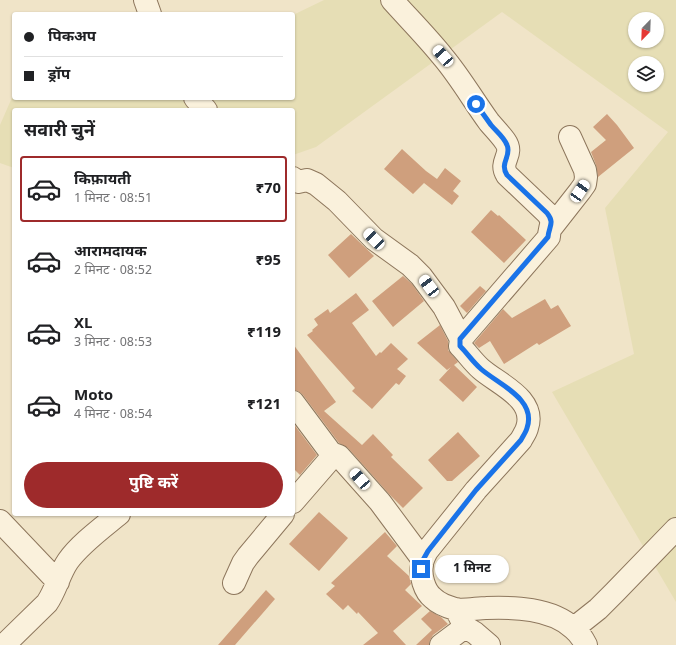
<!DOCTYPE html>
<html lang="hi">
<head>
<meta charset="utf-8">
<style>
	body { margin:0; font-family:Georgia,"Noto Sans Devanagari",serif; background:#f6f6f6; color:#202124; height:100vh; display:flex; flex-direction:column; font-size:15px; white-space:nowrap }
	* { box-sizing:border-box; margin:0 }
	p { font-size:13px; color:#757577 }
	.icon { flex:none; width:22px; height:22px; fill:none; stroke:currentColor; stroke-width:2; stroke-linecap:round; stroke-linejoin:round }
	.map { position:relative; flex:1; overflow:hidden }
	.sheet { position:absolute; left:12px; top:108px; width:283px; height:408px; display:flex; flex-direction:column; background:#fff; border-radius:4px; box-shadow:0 1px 3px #0004 }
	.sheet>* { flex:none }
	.guide { position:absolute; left:12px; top:12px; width:283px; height:88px; border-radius:4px; box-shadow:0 1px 3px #0004; display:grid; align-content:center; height:88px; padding:0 12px; background:#fff }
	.needle { width:26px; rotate:203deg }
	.buttons { position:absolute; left:628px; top:12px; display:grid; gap:8px }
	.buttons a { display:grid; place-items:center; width:36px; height:36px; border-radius:50%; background:#fff; box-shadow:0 1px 3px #0004; font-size:20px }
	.end { position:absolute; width:18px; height:18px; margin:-9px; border:5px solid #1a73e8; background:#fff; box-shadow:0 0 0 2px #fff }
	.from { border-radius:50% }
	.bubble { position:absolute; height:28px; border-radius:14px; background:#fff; box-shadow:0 1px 3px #0004; font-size:13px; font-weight:700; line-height:28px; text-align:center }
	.car { position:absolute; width:12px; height:24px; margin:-12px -6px; border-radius:5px; box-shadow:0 0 3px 1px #0007; background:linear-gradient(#fff 24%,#345 0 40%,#fff 0 76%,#345 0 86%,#fff 0) }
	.guide b { display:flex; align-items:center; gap:14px; height:38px; font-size:15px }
	.guide b+b { border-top:1px solid #e0e0e0 }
	.guide i { width:10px; height:10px; background:#202124 }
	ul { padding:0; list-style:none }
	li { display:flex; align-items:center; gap:12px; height:66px; margin:0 8px 6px; padding:0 4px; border:2px solid transparent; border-radius:4px }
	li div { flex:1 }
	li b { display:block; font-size:15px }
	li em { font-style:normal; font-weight:700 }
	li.selected { border-color:#9e2a2b }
	li>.icon { width:36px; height:36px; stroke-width:1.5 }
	h2 { padding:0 12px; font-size:18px; line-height:48px }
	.cta { display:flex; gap:8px; margin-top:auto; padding:8px 12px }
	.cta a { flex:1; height:46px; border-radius:24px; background:#9e2a2b; color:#fff; font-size:16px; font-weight:700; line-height:46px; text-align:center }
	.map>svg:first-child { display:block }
</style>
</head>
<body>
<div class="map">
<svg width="676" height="645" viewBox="0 0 676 645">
	<rect width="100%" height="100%" fill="#f0e4c8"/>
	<path fill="#e6deb5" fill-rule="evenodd" d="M324 0H676V602L552 392 634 354 605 208 668 132 502 12 316 147 293 155V110H14V168L0 163V125L14 93V98H293V15ZM635 19H657V41H635ZM635 63H657V85H635Z"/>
	<path fill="#cf9f7d" d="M607 114 617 125 634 148 598 177 596 165 591 152 606 140 593 127Z
		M402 149 426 171 437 179 445 168 461 181 453 191 459 196 452 205 424 183 413 194 384 169Z
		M491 210 498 216 499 215 526 240 504 263 471 232Z
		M351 234 374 256 349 278 328 255Z
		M403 276 412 284 424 301 393 327 372 301Z
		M480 286 486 291 467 313 460 306Z
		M356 293 369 310 352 323 376 356 380 352 381 353 391 343 408 359 397 369 406 376 399 385 396 383 372 409 352 391 355 388 307 335 313 331 312 330 318 325 314 319 328 309 330 313Z
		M545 299 551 309 558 305 571 326 539 345 537 343 504 364 490 341 479 348 474 343 503 309 512 318Z
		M440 325 448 341V350L458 362 454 365 477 387 463 402 439 380 451 367 447 370 417 343Z
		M293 344 336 402 324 411 362 445 373 434 393 455 391 457 423 488 403 508 390 495 348 448 339 443 303 395 298 391 293 390Z
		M293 423 317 455 300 475 293 468Z
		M458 432 480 456 452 481H447L428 460Z
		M319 512 348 538 319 571 289 544Z
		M385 532 397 546 387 556 409 576 411 584 405 590 422 606 393 631 406 645H363L378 633 358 612 357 614 348 605 343 610 326 594 335 586 331 583Z
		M266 590 275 599 235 645H218Z
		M430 611 441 617 448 624 433 635 430 640 429 645H416L432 630 421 619Z"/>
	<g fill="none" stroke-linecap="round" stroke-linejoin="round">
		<defs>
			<path id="minor" d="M145 0 150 14
				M392 0C409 19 427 37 443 57 460 77 473 100 489 122 494 128 500 134 505 141 515 155 498 161 507 175L547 213C555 223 549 226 549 237L461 339
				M195 98 206 110
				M293 178 298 182 307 180 316 184 337 201 374 239 410 265 421 276 444 307 461 339 460 346C467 353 473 362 481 369 498 384 537 399 527 428 526 432 523 436 521 440L476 490 427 551C425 555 422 560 422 565 420 575 424 591 433 598 438 603 448 607 455 609 462 611 478 608 486 608 514 607 551 608 573 628 579 633 583 639 586 645
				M551 228 580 191 585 184 586 177 585 170 570 137
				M293 402 331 453
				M293 502 332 457 331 453 339 456 380 502 423 560
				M0 521 58 582
				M234 583 243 563 248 556 283 514
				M456 609 465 627 475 633 489 645
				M574 628 598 609 615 592 676 529
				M4 645 47 603C56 590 59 574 68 561 80 544 102 528 119 514
				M441 645 465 627"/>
		</defs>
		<use href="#minor" stroke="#8d765c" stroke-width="24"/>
		<use href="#minor" stroke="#faf1dc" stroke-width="22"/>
	</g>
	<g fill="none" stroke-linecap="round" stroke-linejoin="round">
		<path stroke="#1a73e8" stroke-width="5" d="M421 569 423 560 428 551 476 490 521 440C523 436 526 432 527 428 537 399 498 384 481 369 473 362 467 353 460 346V339L548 237C549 226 555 223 547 213L507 175C499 163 512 156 507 145 504 137 496 131 491 125 486 118 481 111 476 104"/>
	</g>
</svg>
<div class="buttons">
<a><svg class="needle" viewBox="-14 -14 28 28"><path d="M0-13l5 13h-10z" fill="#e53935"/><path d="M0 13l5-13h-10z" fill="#757577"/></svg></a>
<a><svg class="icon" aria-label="layers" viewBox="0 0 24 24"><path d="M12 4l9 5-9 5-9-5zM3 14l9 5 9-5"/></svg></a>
</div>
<i class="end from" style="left:476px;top:104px"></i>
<i class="end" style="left:421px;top:569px"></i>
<div class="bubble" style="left:435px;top:555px;width:74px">1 मिनट</div>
<i class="car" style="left:443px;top:56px;rotate:318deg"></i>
<i class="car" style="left:580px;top:191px;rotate:34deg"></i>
<i class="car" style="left:374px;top:239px;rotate:315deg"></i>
<i class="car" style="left:429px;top:286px;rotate:323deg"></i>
<i class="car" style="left:360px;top:479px;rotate:318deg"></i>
<div class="guide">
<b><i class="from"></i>पिकअप</b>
<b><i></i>ड्रॉप</b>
</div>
<section class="sheet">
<h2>सवारी चुनें</h2>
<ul>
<li class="selected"><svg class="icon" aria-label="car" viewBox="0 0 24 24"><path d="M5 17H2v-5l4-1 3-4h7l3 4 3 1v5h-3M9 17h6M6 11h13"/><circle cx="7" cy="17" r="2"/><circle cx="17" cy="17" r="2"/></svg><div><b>किफ़ायती</b><p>1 मिनट · 08:51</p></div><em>₹70</em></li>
<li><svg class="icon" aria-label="car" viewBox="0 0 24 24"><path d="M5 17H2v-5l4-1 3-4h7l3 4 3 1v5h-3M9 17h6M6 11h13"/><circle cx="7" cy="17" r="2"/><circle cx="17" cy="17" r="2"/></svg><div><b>आरामदायक</b><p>2 मिनट · 08:52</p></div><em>₹95</em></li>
<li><svg class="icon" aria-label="car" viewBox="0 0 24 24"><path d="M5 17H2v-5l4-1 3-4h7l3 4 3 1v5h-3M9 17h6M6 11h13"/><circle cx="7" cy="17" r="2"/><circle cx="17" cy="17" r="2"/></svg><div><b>XL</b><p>3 मिनट · 08:53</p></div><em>₹119</em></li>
<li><svg class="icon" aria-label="car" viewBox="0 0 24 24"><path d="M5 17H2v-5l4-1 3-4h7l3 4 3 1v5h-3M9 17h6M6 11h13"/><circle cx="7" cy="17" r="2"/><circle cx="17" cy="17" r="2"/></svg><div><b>Moto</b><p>4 मिनट · 08:54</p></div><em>₹121</em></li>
</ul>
<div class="cta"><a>पुष्टि करें</a></div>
</section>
</div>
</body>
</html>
